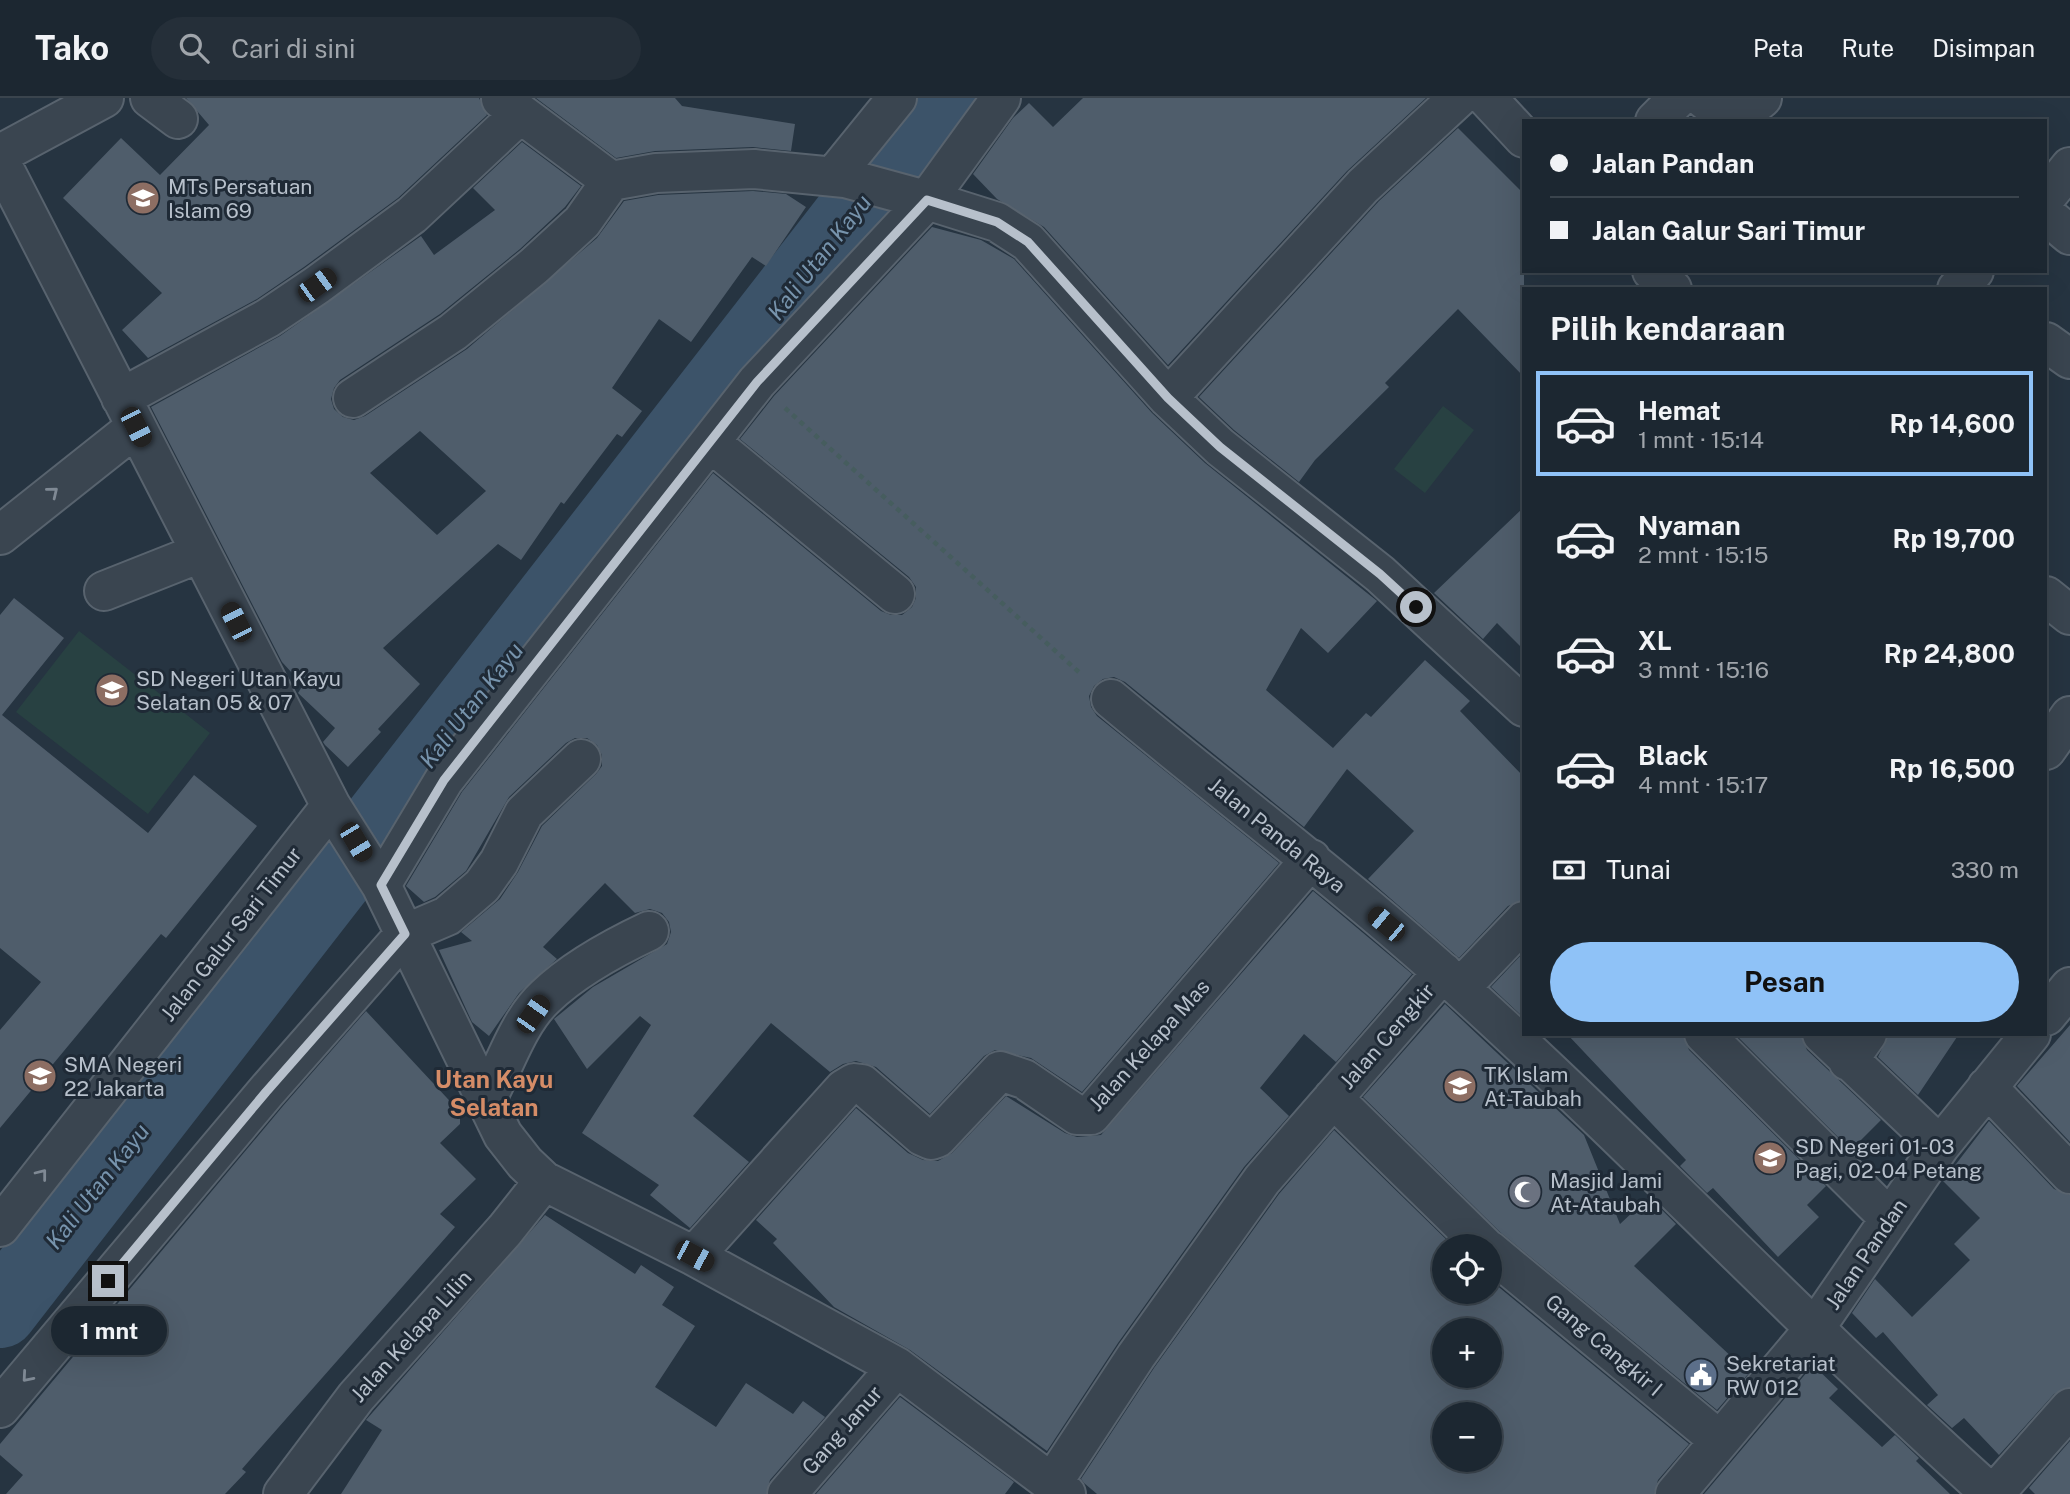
<!DOCTYPE html>
<html lang="id">
<head>
<meta charset="utf-8">
<style>
	body { margin:0; font-family:"Public Sans",sans-serif; background:#252f39; color:#f1f3f6; height:100vh; display:flex; flex-direction:column; font-size:26px; white-space:nowrap }
	* { box-sizing:border-box; margin:0 }
	p { font-size:23px; color:#a0a5ab }
	.icon { flex:none; width:38px; height:38px; fill:none; stroke:currentColor; stroke-width:2; stroke-linecap:round; stroke-linejoin:round }
	.map { position:relative; flex:1; overflow:hidden }
	.drawer { position:absolute; left:1522px; top:189px; width:525px; height:749px; display:flex; flex-direction:column; background:#1c2731; border-radius:0px; box-shadow:0 7px 28px #0002,0 0 0 2px #3a444d }
	.drawer>* { flex:none }
	.banner { position:absolute; left:1522px; top:21px; width:525px; height:154px; border-radius:0px; box-shadow:0 7px 28px #0002,0 0 0 2px #3a444d; display:grid; align-content:center; height:154px; padding:0 28px; background:#1c2731 }
	.fabs { position:absolute; left:1432px; top:1136px; display:grid; gap:14px }
	.fabs a { display:grid; place-items:center; width:70px; height:70px; border-radius:50%; background:#1c2731; box-shadow:0 7px 28px #0002,0 0 0 2px #3a444d; font-size:35px }
	.end { position:absolute; width:32px; height:32px; margin:-16px; border:9px solid #b7c0cb; background:#111; box-shadow:0 0 0 4px #111 }
	.from { border-radius:50% }
	.bubble { position:absolute; height:49px; border-radius:24px; background:#1c2731; box-shadow:0 7px 28px #0002,0 0 0 2px #3a444d; font-size:23px; font-weight:700; line-height:49px; text-align:center }
	.car { position:absolute; width:21px; height:42px; margin:-21px -10px; border-radius:9px; box-shadow:0 0 5px 2px #0007; background:linear-gradient(#222 24%,#8ab4d8 0 40%,#222 0 76%,#8ab4d8 0 86%,#222 0) }
	.banner b { display:flex; align-items:center; gap:24px; height:66px; font-size:26px }
	.banner b+b { border-top:2px solid #3a444d }
	.banner i { width:18px; height:18px; background:#f1f3f6 }
	ul { padding:0; list-style:none }
	li { display:flex; align-items:center; gap:21px; height:105px; margin:0 14px 10px; padding:0 14px; border:4px solid transparent; border-radius:0px }
	li div { flex:1 }
	li b { display:block; font-size:26px }
	li em { font-style:normal; font-weight:700 }
	li.on { border-color:#8fc2f7 }
	li>.icon { width:63px; height:63px; stroke-width:1.5 }
	h2 { padding:0 28px; font-size:32px; line-height:84px }
	.pay { display:flex; align-items:center; gap:18px; height:77px; padding:0 28px; font-size:26px }
	.pay p { margin-inline-start:auto }
	.cta { display:flex; gap:14px; margin-top:auto; padding:14px 28px }
	.cta a { flex:1; height:80px; border-radius:42px; background:#8fc2f7; color:#111; font-size:28px; font-weight:700; line-height:80px; text-align:center }
	header { display:flex; align-items:center; gap:42px; box-sizing:border-box; height:98px; padding:0 35px; background:#1c2731; border-bottom:2px solid #3a444d }
	header strong { font-size:33px }
	nav { display:flex; gap:38px; margin-inline-start:auto; font-size:24px }
	.search { width:490px; height:63px; background:#252f39; display:flex; align-items:center; gap:18px; box-sizing:border-box; padding:0 24px; border-radius:38px; color:#a0a5ab; font-size:26px }
	.map>svg:first-child { display:block }
</style>
</head>
<body>
<header>
<strong>Tako</strong>
<div class="search"><svg class="icon" aria-label="search" viewBox="0 0 24 24"><circle cx="10" cy="10" r="6"/><path d="M15 15l6 6"/></svg>Cari di sini</div>
<nav><a>Peta</a><a>Rute</a><a>Disimpan</a></nav>
</header>
<div class="map">
<svg width="2070" height="1396" viewBox="0 0 2070 1396">
	<rect width="100%" height="100%" fill="#263441"/>
	<path fill="#284142" d="M1443 308 1474 332 1425 395 1394 371Z
		M79 533 210 635 148 716 16 614Z"/>
	<g fill="none" stroke-linecap="round" stroke-linejoin="round">
		<path stroke="#3c5369" stroke-width="74" d="M0 1213 942 0"/>
	</g>
	<path fill="#4f5d6b" fill-rule="evenodd" d="M186 0H479L487 17 398 100 304 169 257 201 148 260 122 232 162 195 63 100 121 40 160 77 209 27Z
		M536 0H675L682 8 795 26 791 53 753 49 655 53 616 60Z
		M1083 0H1426L1347 73 1168 267 1044 129 997 101 973 76 1013 20 1029 5 1053 29Z
		M1458 30 1524 96V279L1458 211 1385 285 1389 289 1315 362 1299 384 1234 332 1199 299 1379 103Z
		M522 44 581 88 565 109 520 151 440 216 340 282 334 290 331 301 334 311 343 319 354 322 365 318 467 251 597 140 624 103 658 97 753 93 786 96 806 109 766 168 752 159 691 244 659 221 612 290 642 313 622 339 617 336 564 406 561 404 521 462 498 446 383 550 420 586 378 631 381 634 348 669 325 647 323 644 335 630 298 595 303 587 282 564 151 309 280 238 421 138 434 157 495 112 473 90ZM420 333 486 393 437 437 370 375Z
		M932 129 981 142 1014 161 1152 315 1205 365 1377 503 1328 555 1301 530 1266 592 1333 650 1366 615 1371 619 1425 562 1470 603 1460 613 1524 679V802L1508 808 1459 860 1368 781 1414 733 1347 671 1304 729 1125 584 1114 579 1103 581 1094 588 1089 598 1091 609 1097 618 1279 765 1082 994 1031 960 995 952 984 958 930 1016 876 969 856 963 843 966 830 974 771 925 693 1018 749 1064 690 1130 650 1097 659 1087 582 1035 651 927 640 918 587 971 554 921 593 889 667 846 671 834 669 824 662 815 650 811 635 815 605 785 543 849 557 861 519 895 489 938 472 924 439 852 472 843 461 834 500 801 518 774 542 728 596 676 602 668V657L597 647 587 640H575L566 645 509 699 466 773 435 799 424 804 406 788 462 694 713 375 881 513 891 517H902L912 509 916 500V489L909 479 740 341 774 298Z
		M1524 409V552L1497 525 1483 541 1434 495Z
		M14 500 64 540 2 617 148 735 194 677 257 728 166 840 161 836 0 1030V932L41 884 0 850V517Z
		M1313 793 1412 876 1336 964 1304 936 1260 990 1289 1018 1244 1069 1118 1245 1047 1353 910 1252 834 1209 773 1145 777 1141 756 1122 856 1010 908 1055 923 1062 938 1063 952 1055 1006 998 1065 1035 1077 1039 1101 1037Z
		M1524 854V920L1491 889Z
		M1445 906 1584 1037 1620 1126 1649 1099 1676 1126 1634 1168 1749 1275 1717 1312 1500 1134 1363 999Z
		M366 913 460 1014V1026L440 1045 476 1081 440 1116 455 1129 242 1371 246 1374 225 1396H6L23 1377 0 1357V1346L283 1008Z
		M2070 927V1044L2017 988Z
		M1567 936H1683L1689 952 1826 1088 1807 1107 1819 1119 1778 1159 1713 1090 1707 1095 1680 1068 1686 1062Z
		M1735 936H1801L1807 952 1881 1022 1851 1052Z
		M1889 936H1959L1918 997 1878 959Z
		M1989 1023 2054 1091 2070 1097V1289L2054 1296 1999 1357 1964 1320 1952 1330 1927 1307 1938 1297 1883 1234 1876 1240 1852 1215 1875 1181 1912 1219 1970 1162 1954 1146 1980 1120 1943 1083Z
		M1334 1032 1453 1148H1444V1194H1489V1181L1689 1346 1658 1382 1654 1396H1097L1084 1385 1081 1381 1154 1270 1279 1096ZM1444 1232H1489V1278H1444ZM1444 1316H1489V1362H1444Z
		M545 1117 635 1176 641 1167 674 1189 662 1207 695 1228 655 1289 716 1329 746 1285 793 1316 803 1303 825 1319 770 1382 766 1396H341L382 1332 366 1322Z
		M1813 1267 1838 1291 1829 1300 1882 1349 1895 1337 1919 1360 1916 1363 1950 1396H1704Z
		M900 1299 1014 1384 1005 1396H816Z
		M2070 1343V1396H2035L2029 1390Z"/>
	<g fill="none" stroke-linecap="round" stroke-linejoin="round">
		<defs>
			<path id="minor" d="M150 0 178 21
				M1487 0 1524 40
				M1703 0 1732 23
				M501 1 611 83
				M1655 23 1678 0
				M1733 23 1762 0
				M0 56 104 0
				M0 63 331 708 381 787 503 1037 525 1065 544 1083 694 1158 897 1269 1066 1396
				M833 79 897 0
				M2046 99 2070 69
				M927 102 997 124 1028 144 1168 300 1220 349 1380 476 1524 609
				M2046 117 2070 137
				M1652 173 1672 191
				M1957 191 1974 173
				M2046 244 2070 261
				M121 300 268 220 317 187 412 117 519 17
				M353 300 453 234 534 168 582 124 611 83 656 75 754 71 845 80 922 101
				M1168 300 1363 88 1458 0
				M710 344 895 496
				M0 437 136 329
				M104 493 200 455
				M2046 498 2070 517
				M1111 601C1227 698 1348 788 1460 890 1641 1054 1809 1232 1991 1396
				M2046 652 2070 618
				M381 787 444 682 710 344 757 284 927 102 1001 0
				M1460 890 1524 823
				M2046 918 2070 889
				M1704 936 1890 1121
				M1822 936 1940 1048
				M1848 963 1867 936
				M1987 989 2070 1076
				M1333 1000 1484 1148
				M486 1002C504 970 517 925 545 899 573 872 613 850 649 833
				M0 1129 331 708
				M1489 1152 1719 1342
				M694 1158 844 991 854 985 862 986 922 1038 931 1042 937 1040 1000 973 1024 981 1077 1017H1091L1311 761
				M0 1310 266 994 405 836 447 818 482 788 499 764 524 715 581 661
				M1053 1384 1136 1258 1262 1082 1443 874
				M283 1396 356 1299 505 1132 544 1083
				M787 1396 897 1269
				M1675 1396 1815 1230 1940 1048 2031 936
				M1994 1396 2070 1310"/>
		</defs>
		<use href="#minor" stroke="#58636e" stroke-width="42"/>
		<path stroke="#465d5e" stroke-width="4.5" stroke-dasharray="5 5" stroke-linecap="butt" d="M785 310 1081 576"/>
		<use href="#minor" stroke="#3a4550" stroke-width="38"/>
	</g>
	<defs><path id="oneway-chevron" d="M-2-3.5L2.5 0L-2 3.5" fill="none" stroke-width="1.6" stroke-linecap="round" stroke-linejoin="round" transform="scale(1.75)"/></defs>
	<g stroke="#7f8994">
		<use href="#oneway-chevron" transform="translate(53 394) rotate(-39)"/>
		<use href="#oneway-chevron" transform="translate(42 1076) rotate(-52)"/>
		<use href="#oneway-chevron" transform="translate(27 1279) rotate(131)"/>
	</g>
	<g fill="none" stroke-linecap="round" stroke-linejoin="round">
		<path stroke="#b7c0cb" stroke-width="9" d="M108 1183 266 994 405 836 381 787 444 682 757 284 927 102 997 124 1028 144 1168 300 1220 349 1380 476 1416 509"/>
	</g>
	<defs>
		<symbol id="school-disc" viewBox="-11 -11 22 22"><circle r="9.5" fill="#8d6e63" stroke="#1f2a36"/><path d="M0-5L7-2L0 1L-7-2ZM-4 1L0 2.5L4 1V4Q0 6-4 4Z" fill="#fff"/></symbol>
		<symbol id="mosque-disc" viewBox="-11 -11 22 22"><circle r="9.5" fill="#6b7280" stroke="#1f2a36"/><path d="M3.5-4.9A6 6 0 1 0 3.5 4.9A5 5 0 1 1 3.5-4.9Z" fill="#fff"/></symbol>
		<symbol id="civic-disc" viewBox="-11 -11 22 22"><circle r="9.5" fill="#5c6f8a" stroke="#1f2a36"/><path d="M-.6-6.5H3V-4.5H.6V-3L4-1V1h2V6H-6V1h2V-1L-.6-3ZM-1.2 2.5V6h2.4V2.5Z" fill="#fff"/></symbol>
	</defs>
	<g fill-rule="evenodd">
		<use href="#school-disc" x="124" y="81" width="38" height="38"/>
		<use href="#school-disc" x="93" y="573" width="38" height="38"/>
		<use href="#school-disc" x="21" y="959" width="38" height="38"/>
		<use href="#school-disc" x="1441" y="969" width="38" height="38"/>
		<use href="#school-disc" x="1751" y="1041" width="38" height="38"/>
		<use href="#mosque-disc" x="1506" y="1075" width="38" height="38"/>
		<use href="#civic-disc" x="1682" y="1258" width="38" height="38"/>
	</g>
	<g text-anchor="middle" dominant-baseline="central" stroke-width="6" stroke-linejoin="round" paint-order="stroke">
		<g font-size="21" fill="#b7c0cb" stroke="#1f2a36" text-anchor="start">
			<text x="168" y="88">MTs Persatuan<tspan x="168" dy="24">Islam 69</tspan></text>
			<text x="136" y="580">SD Negeri Utan Kayu<tspan x="136" dy="24">Selatan 05 &amp; 07</tspan></text>
			<text x="64" y="966">SMA Negeri<tspan x="64" dy="24">22 Jakarta</tspan></text>
			<text x="1484" y="976">TK Islam<tspan x="1484" dy="24">At-Taubah</tspan></text>
			<text x="1795" y="1048">SD Negeri 01-03<tspan x="1795" dy="24">Pagi, 02-04 Petang</tspan></text>
			<text x="1550" y="1082">Masjid Jami<tspan x="1550" dy="24">At-Ataubah</tspan></text>
			<text x="1726" y="1265">Sekretariat<tspan x="1726" dy="24">RW 012</tspan></text>
		</g>
		<g font-size="21" fill="#b7c0cb" stroke="#1f2a36">
			<text transform="translate(1277 737) rotate(39)">Jalan Panda Raya</text>
			<text transform="translate(231 836) rotate(-52)">Jalan Galur Sari Timur</text>
			<text transform="translate(1387 938) rotate(-49)">Jalan Cengkir</text>
			<text transform="translate(1149 947) rotate(-48)">Jalan Kelapa Mas</text>
			<text transform="translate(1866 1156) rotate(-56)">Jalan Pandan</text>
			<text transform="translate(411 1238) rotate(-48)">Jalan Kelapa Lilin</text>
			<text transform="translate(1604 1247) rotate(40)">Gang Cangkir I</text>
			<text transform="translate(842 1332) rotate(-49)">Gang Janur</text>
		</g>
		<g font-size="23" font-style="italic" fill="#7794ad" stroke="#1f2a36">
			<text transform="translate(819 159) rotate(-52)">Kali Utan Kayu</text>
			<text transform="translate(471 607) rotate(-52)">Kali Utan Kayu</text>
			<text transform="translate(97 1088) rotate(-52)">Kali Utan Kayu</text>
		</g>
		<g font-size="24" font-weight="bold" fill="#d58c67" stroke="#1f2a36">
			<text x="494" y="981">Utan Kayu<tspan x="494" dy="28">Selatan</tspan></text>
		</g>
	</g>
</svg>
<div class="fabs">
<a><svg class="icon" aria-label="locate" viewBox="0 0 24 24"><circle cx="12" cy="12" r="6"/><path d="M12 2v4M12 18v4M2 12h4M18 12h4"/></svg></a>
<a>+</a>
<a>−</a>
</div>
<i class="end from" style="left:1416px;top:509px"></i>
<i class="end" style="left:108px;top:1183px"></i>
<div class="bubble" style="left:51px;top:1208px;width:116px">1 mnt</div>
<i class="car" style="left:317px;top:187px;rotate:54deg"></i>
<i class="car" style="left:136px;top:329px;rotate:153deg"></i>
<i class="car" style="left:236px;top:524px;rotate:333deg"></i>
<i class="car" style="left:356px;top:744px;rotate:149deg"></i>
<i class="car" style="left:1386px;top:826px;rotate:310deg"></i>
<i class="car" style="left:533px;top:916px;rotate:35deg"></i>
<i class="car" style="left:694px;top:1158px;rotate:118deg"></i>
<div class="banner">
<b><i class="from"></i>Jalan Pandan</b>
<b><i></i>Jalan Galur Sari Timur</b>
</div>
<section class="drawer">
<h2>Pilih kendaraan</h2>
<ul>
<li class="on"><svg class="icon" aria-label="car" viewBox="0 0 24 24"><path d="M5 17H2v-5l4-1 3-4h7l3 4 3 1v5h-3M9 17h6M6 11h13"/><circle cx="7" cy="17" r="2"/><circle cx="17" cy="17" r="2"/></svg><div><b>Hemat</b><p>1 mnt · 15:14</p></div><em>Rp 14,600</em></li>
<li><svg class="icon" aria-label="car" viewBox="0 0 24 24"><path d="M5 17H2v-5l4-1 3-4h7l3 4 3 1v5h-3M9 17h6M6 11h13"/><circle cx="7" cy="17" r="2"/><circle cx="17" cy="17" r="2"/></svg><div><b>Nyaman</b><p>2 mnt · 15:15</p></div><em>Rp 19,700</em></li>
<li><svg class="icon" aria-label="car" viewBox="0 0 24 24"><path d="M5 17H2v-5l4-1 3-4h7l3 4 3 1v5h-3M9 17h6M6 11h13"/><circle cx="7" cy="17" r="2"/><circle cx="17" cy="17" r="2"/></svg><div><b>XL</b><p>3 mnt · 15:16</p></div><em>Rp 24,800</em></li>
<li><svg class="icon" aria-label="car" viewBox="0 0 24 24"><path d="M5 17H2v-5l4-1 3-4h7l3 4 3 1v5h-3M9 17h6M6 11h13"/><circle cx="7" cy="17" r="2"/><circle cx="17" cy="17" r="2"/></svg><div><b>Black</b><p>4 mnt · 15:17</p></div><em>Rp 16,500</em></li>
</ul>
<div class="pay"><svg class="icon" aria-label="cash" viewBox="0 0 24 24"><path d="M3 7h18v10H3z"/><circle cx="12" cy="12" r="2"/></svg>Tunai<p>330 m</p></div>
<div class="cta"><a>Pesan</a></div>
</section>
</div>
</body>
</html>
